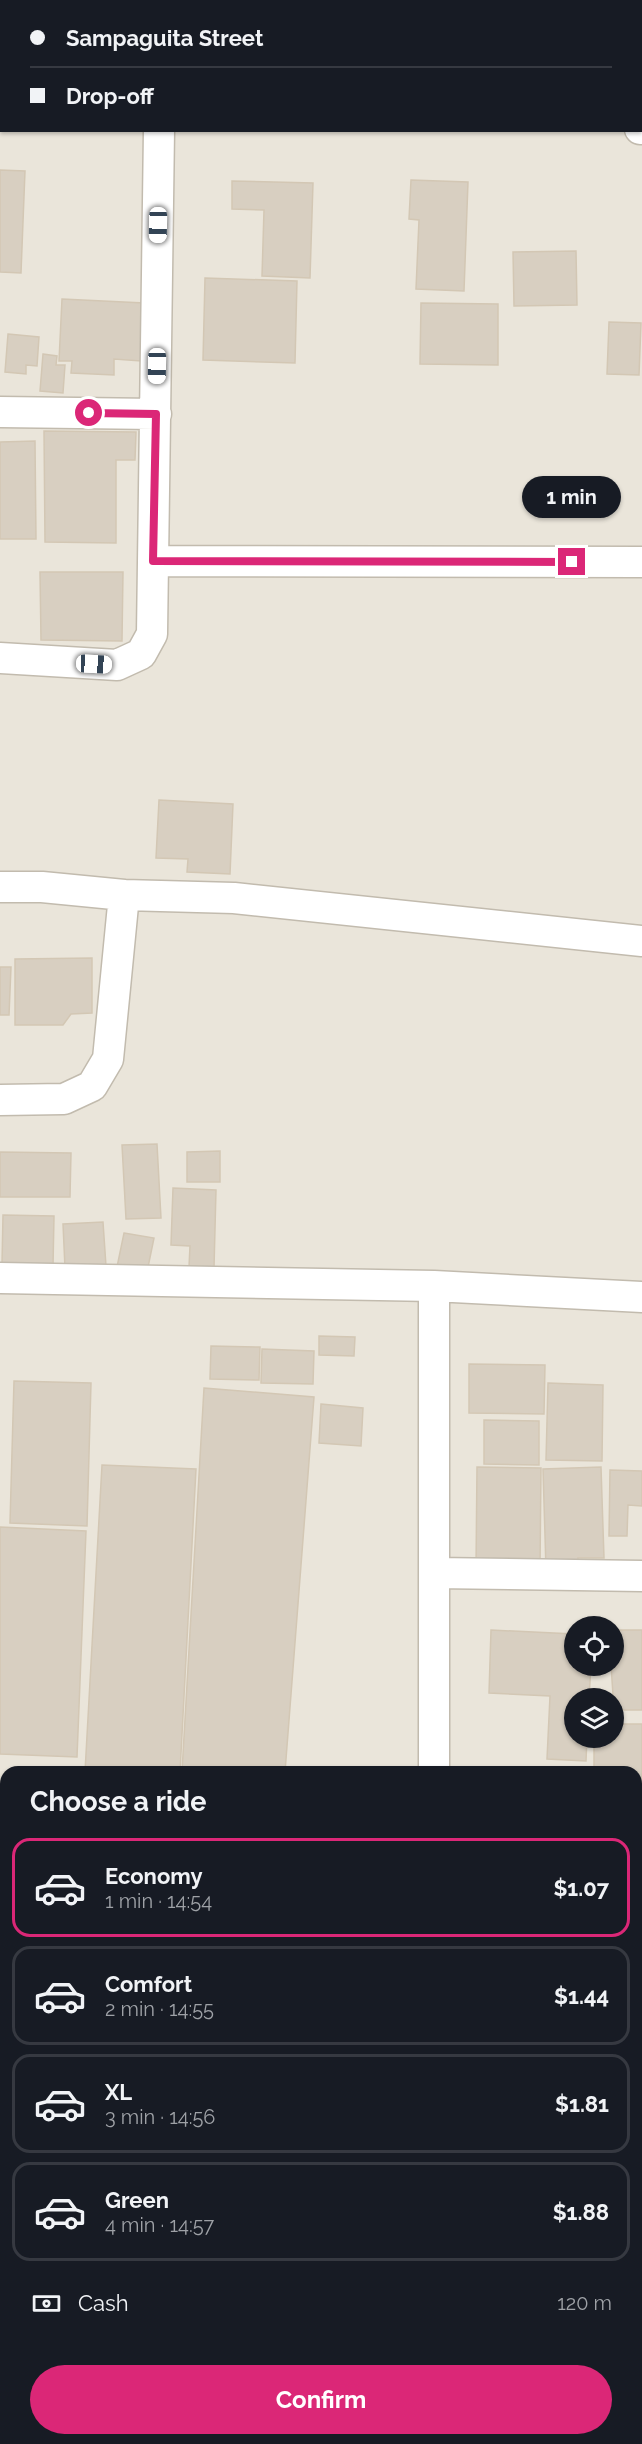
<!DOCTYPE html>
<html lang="en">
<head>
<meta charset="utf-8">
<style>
	body { margin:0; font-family:Raleway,sans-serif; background:#242831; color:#f1f3f6; height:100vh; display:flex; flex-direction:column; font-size:22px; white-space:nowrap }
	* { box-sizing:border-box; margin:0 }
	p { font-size:20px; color:#9ea1a6 }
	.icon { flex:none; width:33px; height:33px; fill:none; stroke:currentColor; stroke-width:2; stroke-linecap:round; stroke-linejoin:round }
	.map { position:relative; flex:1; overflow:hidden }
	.panel { position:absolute; left:0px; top:1766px; width:642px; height:680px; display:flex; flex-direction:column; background:#171b24; border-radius:18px 18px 0 0; box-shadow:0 2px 4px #0004 }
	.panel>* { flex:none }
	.banner { position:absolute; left:0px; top:0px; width:642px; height:132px; box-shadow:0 2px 4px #0004; display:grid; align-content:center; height:132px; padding:0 30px; background:#171b24 }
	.tools { position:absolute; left:564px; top:1616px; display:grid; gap:12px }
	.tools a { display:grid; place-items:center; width:60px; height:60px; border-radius:50%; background:#171b24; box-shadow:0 2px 4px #0004; font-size:30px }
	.end { position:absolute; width:27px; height:27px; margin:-14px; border:8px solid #db2777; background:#fff; box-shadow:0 0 0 3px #fff }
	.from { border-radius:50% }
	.bubble { position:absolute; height:42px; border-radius:21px; background:#171b24; box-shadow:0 2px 4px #0004; font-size:20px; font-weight:700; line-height:42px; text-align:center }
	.car { position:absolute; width:18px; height:36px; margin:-18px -9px; border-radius:8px; box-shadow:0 0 4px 2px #0007; background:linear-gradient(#fff 24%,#345 0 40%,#fff 0 76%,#345 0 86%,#fff 0) }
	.banner b { display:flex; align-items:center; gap:21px; height:57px; font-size:22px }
	.banner b+b { border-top:2px solid #363941 }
	.banner i { width:15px; height:15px; background:#f1f3f6 }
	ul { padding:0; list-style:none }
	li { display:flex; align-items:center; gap:18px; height:99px; margin:0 12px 9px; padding:0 18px; border:3px solid #363941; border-radius:18px }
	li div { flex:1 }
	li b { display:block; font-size:22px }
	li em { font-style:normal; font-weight:700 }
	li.on { border-color:#db2777 }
	li>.icon { width:54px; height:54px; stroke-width:1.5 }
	h2 { padding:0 30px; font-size:27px; line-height:72px }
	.pay { display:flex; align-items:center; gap:15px; height:66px; padding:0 30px; font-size:22px }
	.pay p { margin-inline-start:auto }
	.action { display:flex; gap:12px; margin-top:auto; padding:12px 30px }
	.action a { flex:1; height:69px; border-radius:36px; background:#db2777; color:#fff; font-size:24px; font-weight:700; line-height:69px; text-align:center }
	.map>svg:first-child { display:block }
</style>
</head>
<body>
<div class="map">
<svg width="642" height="2444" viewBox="0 0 642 2444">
	<rect width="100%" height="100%" fill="#f6f3ec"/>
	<path fill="#eae5da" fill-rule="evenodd" d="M0 0H134L2 2V130H640L642 74V2444H0ZM574 1626H614V1665H574ZM574 1698H614V1737H574ZM6 1772H636V2439H6Z"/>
	<path fill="#d2eab5" d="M170 0H642V51L641 55 640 2Z"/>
	<path fill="#d8cfc1" stroke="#d3c7b4" stroke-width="1.5" d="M0 170 25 171 21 273 0 272Z
		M411 180 468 182 464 291 416 289 419 220 409 219Z
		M232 181 313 183 310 278 262 276 264 210 232 209Z
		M576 251 577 305 514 306 513 252Z
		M205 278 297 281 295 363 203 360Z
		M62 299 144 303 141 361 114 359V375L71 373 72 361H59Z
		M421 303 498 304V365L420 364Z
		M609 322 641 323 639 375 607 374Z
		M8 334 39 337 37 366 26 365V374L5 372Z
		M43 354 57 356 56 365H65L63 393 40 391Z
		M44 431 136 432 135 460H116V543L45 542Z
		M35 441 36 539H0V442Z
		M40 572H123L122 641 41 640Z
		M159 800 233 804 230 874 187 872 188 859 156 858Z
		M92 958V1013L71 1014 63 1025H15V959Z
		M0 967H11L9 1015H0Z
		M157 1144 161 1218 126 1219 122 1145Z
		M220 1151V1182H187V1152Z
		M0 1152 71 1153 70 1197H0Z
		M173 1188 216 1190 214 1268 189 1267 190 1246 171 1245Z
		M3 1215 54 1216 53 1266 2 1264Z
		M103 1222 106 1266 65 1268 63 1224Z
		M124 1233 154 1238 147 1272 117 1267Z
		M319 1336 355 1337 354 1356 319 1355Z
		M211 1346 260 1347 259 1380 210 1379Z
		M262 1349 314 1351 313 1384 261 1383Z
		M469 1364 545 1365 544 1414 469 1413Z
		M14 1381 91 1383 87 1526 10 1523Z
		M548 1383 603 1385 602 1461 546 1460Z
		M204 1388 314 1397 285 1772H182Z
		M321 1404 363 1408 361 1446 319 1443Z
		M484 1420 539 1421V1465L484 1464Z
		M102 1465 196 1469 180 1772H85Z
		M477 1467 541 1468 540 1568 476 1567Z
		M601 1467 604 1558H578V1568L546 1569 543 1469Z
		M610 1470 642 1471V1506L628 1505 627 1536H609Z
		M0 1527 86 1531 77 1757 0 1754Z
		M491 1630 574 1634V1665H591L589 1698H574V1737H587L586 1761 547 1759 550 1696 489 1693Z
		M614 1630H642V1710H614L611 1665H614Z
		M614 1724H642V1804L636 1803V1772H594V1737H614Z
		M3 1828H6V1873H4Z
		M0 1877H6V1926L0 1927Z
		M6 1931V2000H0V1932Z
		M0 2003H6V2074H0Z
		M0 2081H6V2118H0Z
		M0 2122H6V2151H0Z
		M0 2155H6V2224L0 2225Z
		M636 2246H642V2325H636Z
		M0 2306H6V2364H0Z
		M0 2371H6V2439H33V2444H0Z
		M111 2439H146V2444H111Z
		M335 2439H378V2444H335Z"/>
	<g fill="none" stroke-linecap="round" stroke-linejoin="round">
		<defs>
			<path id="lane" d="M548 0 549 2
				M640 73 642 74
				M636 2387 642 2386"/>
			<path id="street" d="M160 2V0
				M0 110H2
				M640 129H642
				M0 412 156 414
				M153 561 642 562
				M0 658 117 665 141 654 152 634 159 130
				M0 887H42L124 895 234 898 642 941
				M0 1100 64 1099 92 1086 108 1059 124 895
				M0 1278 434 1286 642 1297
				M435 1573 642 1576
				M434 1772V1286
				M636 1815H642
				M57 2439V2444
				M225 2444V2439
				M271 2444 288 2439
				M549 2444V2439"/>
		</defs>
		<use href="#lane" stroke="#c2bbae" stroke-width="18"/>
		<use href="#street" stroke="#c2bbae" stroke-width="33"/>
		<use href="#lane" stroke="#fff" stroke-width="15"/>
		<use href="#street" stroke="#fff" stroke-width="30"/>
	</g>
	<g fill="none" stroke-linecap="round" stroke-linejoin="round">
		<path stroke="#db2777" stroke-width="8" d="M89 413 156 414 153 561 572 562"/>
	</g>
</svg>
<div class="tools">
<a><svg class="icon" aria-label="locate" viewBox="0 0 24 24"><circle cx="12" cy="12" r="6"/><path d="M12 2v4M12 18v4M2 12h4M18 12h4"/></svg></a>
<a><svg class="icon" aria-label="layers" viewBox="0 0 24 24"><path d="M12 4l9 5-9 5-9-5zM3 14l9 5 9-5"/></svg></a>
</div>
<i class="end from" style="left:89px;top:413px"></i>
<i class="end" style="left:572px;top:562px"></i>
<div class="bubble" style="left:522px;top:476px;width:99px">1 min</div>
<i class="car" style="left:158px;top:225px;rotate:181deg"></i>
<i class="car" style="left:157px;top:366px;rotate:181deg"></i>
<i class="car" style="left:94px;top:664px;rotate:93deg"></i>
<div class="banner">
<b><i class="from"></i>Sampaguita Street</b>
<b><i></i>Drop-off</b>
</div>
<section class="panel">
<h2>Choose a ride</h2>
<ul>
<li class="on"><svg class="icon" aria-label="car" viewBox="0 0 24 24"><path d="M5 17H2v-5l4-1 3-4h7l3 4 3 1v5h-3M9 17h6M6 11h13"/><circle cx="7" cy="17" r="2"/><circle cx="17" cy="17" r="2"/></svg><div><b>Economy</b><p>1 min · 14:54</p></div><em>$1.07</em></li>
<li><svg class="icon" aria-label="car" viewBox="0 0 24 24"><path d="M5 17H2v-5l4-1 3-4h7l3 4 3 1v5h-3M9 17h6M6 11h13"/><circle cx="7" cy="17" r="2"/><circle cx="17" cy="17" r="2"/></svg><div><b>Comfort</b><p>2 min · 14:55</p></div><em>$1.44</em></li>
<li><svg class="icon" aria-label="car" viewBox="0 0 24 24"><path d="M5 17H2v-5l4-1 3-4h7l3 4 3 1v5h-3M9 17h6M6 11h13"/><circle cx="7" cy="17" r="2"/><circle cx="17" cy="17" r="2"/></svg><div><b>XL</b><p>3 min · 14:56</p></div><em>$1.81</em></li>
<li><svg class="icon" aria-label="car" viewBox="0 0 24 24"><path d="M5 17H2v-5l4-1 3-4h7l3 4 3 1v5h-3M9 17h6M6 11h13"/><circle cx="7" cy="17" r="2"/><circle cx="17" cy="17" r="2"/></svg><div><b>Green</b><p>4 min · 14:57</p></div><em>$1.88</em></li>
</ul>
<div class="pay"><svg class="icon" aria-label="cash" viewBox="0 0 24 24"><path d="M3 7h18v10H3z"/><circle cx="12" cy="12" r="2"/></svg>Cash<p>120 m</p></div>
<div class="action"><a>Confirm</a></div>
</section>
</div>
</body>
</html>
